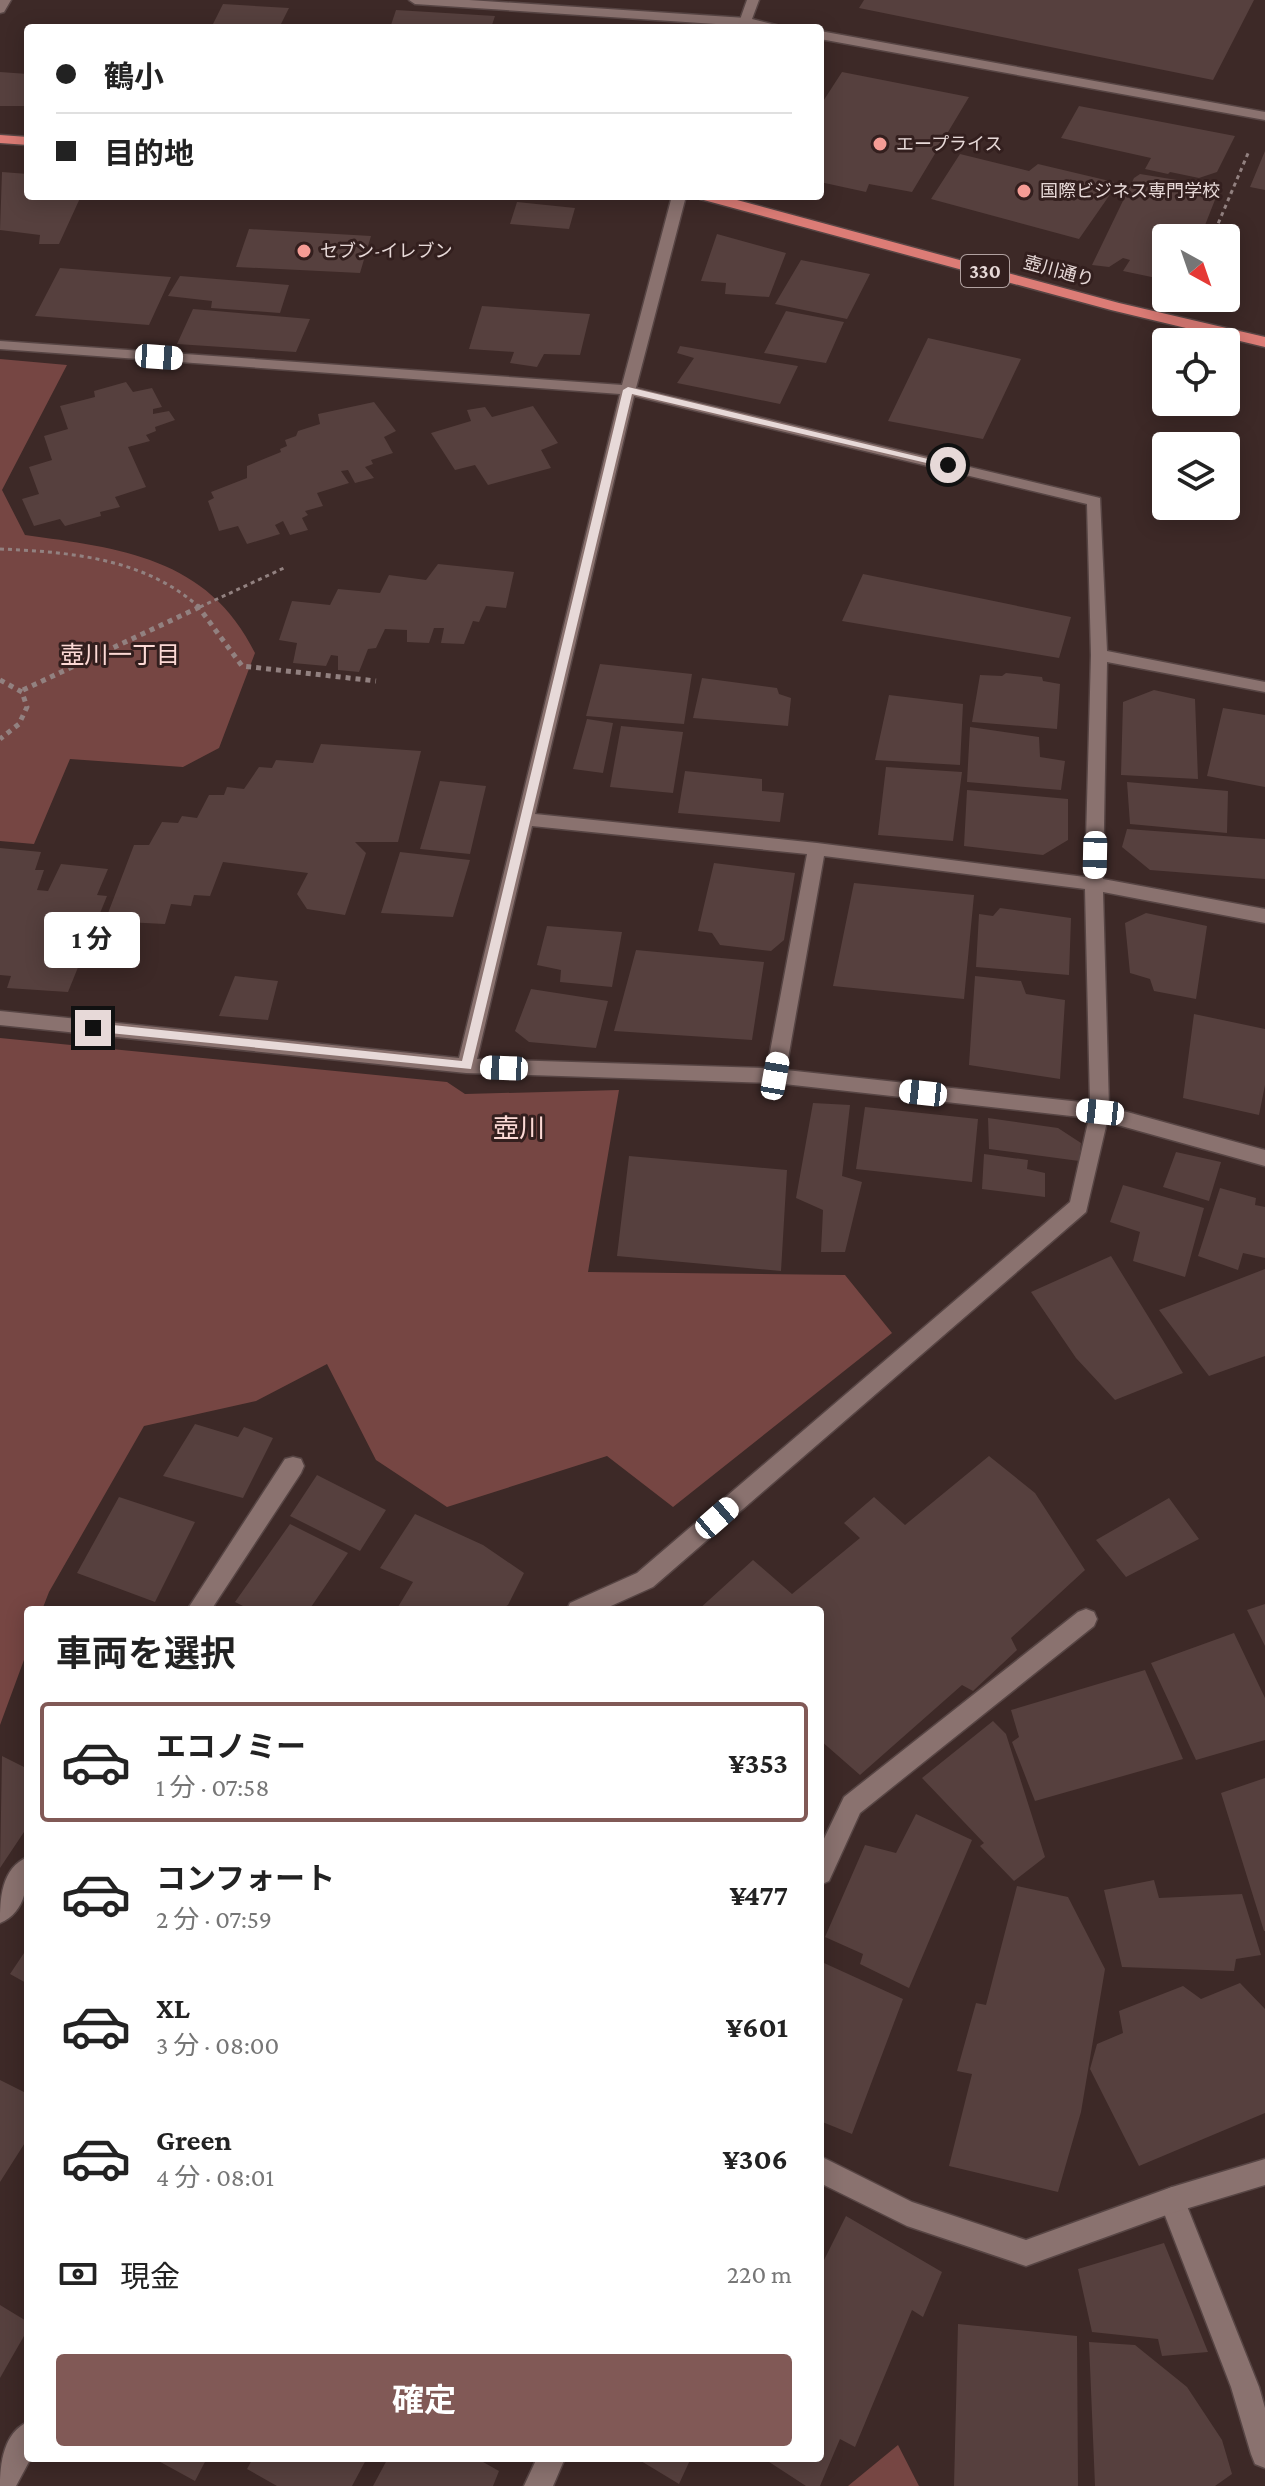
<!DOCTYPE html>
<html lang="ja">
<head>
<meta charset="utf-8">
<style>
	body { margin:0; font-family:"Crimson Pro","Noto Sans JP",serif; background:#f2f2f2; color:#222; height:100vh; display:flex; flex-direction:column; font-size:30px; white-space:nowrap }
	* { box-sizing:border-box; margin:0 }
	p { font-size:26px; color:#767676 }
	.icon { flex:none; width:44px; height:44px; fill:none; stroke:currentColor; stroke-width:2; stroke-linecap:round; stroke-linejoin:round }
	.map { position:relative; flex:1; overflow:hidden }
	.details { position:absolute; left:24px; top:1606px; width:800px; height:856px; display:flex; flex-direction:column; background:#fff; border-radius:8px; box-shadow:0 4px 20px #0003 }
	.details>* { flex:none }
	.top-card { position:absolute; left:24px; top:24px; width:800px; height:176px; border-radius:8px; box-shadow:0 4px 20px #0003; display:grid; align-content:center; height:176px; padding:0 32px; background:#fff }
	.needle { width:52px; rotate:140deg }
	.tools { position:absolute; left:1152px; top:224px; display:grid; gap:16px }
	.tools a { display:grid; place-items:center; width:88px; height:88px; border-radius:8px; background:#fff; box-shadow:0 4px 20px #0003; font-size:40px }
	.end { position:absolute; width:36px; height:36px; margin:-18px; border:10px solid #e7d9d8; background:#111; box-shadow:0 0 0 4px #111 }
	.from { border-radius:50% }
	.bubble { position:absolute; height:56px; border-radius:8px; background:#fff; box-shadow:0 4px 20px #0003; font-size:26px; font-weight:700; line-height:56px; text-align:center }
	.car { position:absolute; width:24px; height:48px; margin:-24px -12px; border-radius:10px; box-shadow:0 0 6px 2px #0007; background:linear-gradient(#fff 24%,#345 0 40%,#fff 0 76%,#345 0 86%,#fff 0) }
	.top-card b { display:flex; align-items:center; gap:28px; height:76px; font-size:30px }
	.top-card b+b { border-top:2px solid #e0e0e0 }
	.top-card i { width:20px; height:20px; background:#222 }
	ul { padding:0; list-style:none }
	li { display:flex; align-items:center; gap:24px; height:120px; margin:0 16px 12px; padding:0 16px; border:4px solid transparent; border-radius:8px }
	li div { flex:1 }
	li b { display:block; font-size:30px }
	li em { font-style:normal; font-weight:700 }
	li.selected { border-color:#815956 }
	li>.icon { width:72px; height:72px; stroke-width:1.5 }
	h2 { padding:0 32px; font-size:36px; line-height:96px }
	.pay { display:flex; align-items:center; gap:20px; height:88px; padding:0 32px; font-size:30px }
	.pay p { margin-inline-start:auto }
	.primary-button { display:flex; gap:16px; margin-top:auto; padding:16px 32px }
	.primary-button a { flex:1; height:92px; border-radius:8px; background:#815956; color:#fff; font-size:32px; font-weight:700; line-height:92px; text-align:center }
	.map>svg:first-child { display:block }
</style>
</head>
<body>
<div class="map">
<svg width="1265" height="2486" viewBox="0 0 1265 2486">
	<rect width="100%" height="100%" fill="#3d2927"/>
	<path fill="#764643" d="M0 359 67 365 2 490 25 535C119 548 208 557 255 653L219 748 183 767 70 759 34 844 0 841Z
		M0 1038 447 1082 465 1094 619 1090 588 1272 845 1275 892 1333 673 1507 607 1456 447 1507 376 1460 327 1364 256 1401 144 1426 49 1592 42 1610H28V1649L0 1725Z
		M898 2445 919 2486H848Z"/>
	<path fill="#56403e" d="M864 0H1254L1213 80 859 8Z
		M223 4 289 8 279 28H211Z
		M396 10 495 16 491 28H390Z
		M0 72 28 74V106H0Z
		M842 72 969 97 912 192 869 184 866 192 820 182V106Z
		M1079 106 1235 136 1217 172 1199 178 1170 172 1168 174 1145 169 1151 158 1061 138Z
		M1265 151V190L1250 187Z
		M960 154 1029 171 1038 164 1118 183 1079 239 931 199Z
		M2 172 28 174V196H81L59 244H39L40 235 0 230Z
		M1140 174 1220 187 1200 238H1166V280L1123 271 1130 260 1123 258 1109 267 1092 265 1134 178Z
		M517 202 575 208 569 229 510 224Z
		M249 229 371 236 360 273 236 267Z
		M717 234 786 253 769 297 725 294 726 283 701 281Z
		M801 260 870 274 847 319 775 304Z
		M60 268 171 277 149 325 35 316Z
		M180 276 289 285 280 313 211 308 212 301 168 296Z
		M482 306 590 314 580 355 544 354 537 367 510 363 514 352 469 349Z
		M193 309 310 319 296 352 177 344Z
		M786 311 844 322 826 363 764 353Z
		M928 338 1021 359 983 439 888 421Z
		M680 346 798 366 780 404 677 383 694 358 677 353Z
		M126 382 133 392 152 388 162 407 153 409V414L169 411 175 420 155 427 156 431 146 435 150 441 128 447 146 487 115 497 120 507 100 512 101 516 65 526 60 519 34 526 22 499 39 494 29 467 52 460 44 436 68 429 60 406 95 397 94 391Z
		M374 402 396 431 384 437 393 453 371 460 373 464 365 467 374 478 355 483 348 470 341 471 349 483 317 493 323 506 305 511 308 515 302 518 308 530 290 535 283 521 275 525 280 534 247 544 238 526 219 531 208 501 214 498 211 492 247 478V466L281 452 280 449 287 446 285 440 296 436 298 431 320 424 318 414Z
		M533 406 558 443 541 450 551 468 488 485 475 465 455 470 431 433 471 421 467 410 485 407 492 417Z
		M438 564 514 572 506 608 486 606 479 622 473 621 464 644 441 643 444 628H434L429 643 407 642V630L385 629 376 648 368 649 359 672 338 670V656L331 655 326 666 293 663 297 643 279 640 292 601 330 605 338 589 380 593 389 575 426 580Z
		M863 574 1071 617 1059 658 842 621Z
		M600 664 692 674 684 724 586 716Z
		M1006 673 1042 677 1043 681 1060 684 1057 729 972 722 980 675 1002 676Z
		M702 678 777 688 779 694 791 698 788 726 693 718Z
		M1154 690 1195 699 1198 779 1121 775 1123 702Z
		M889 695 963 704 960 765 875 760Z
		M1223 708 1265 715V787L1207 776Z
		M587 719 613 723 603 773 573 769Z
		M621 726 683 732 673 793 610 787Z
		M970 727 1039 737 1040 757 1065 761 1061 790 967 782Z
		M321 744 421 751 398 842H355L366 853 345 915 307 909 297 894 308 873 223 862 210 896 194 895 191 906 171 904 165 924 105 921 134 845H149L162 822 178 823 182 816 197 818 209 795H224L227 787 244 789 259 767 272 768 276 760 313 763Z
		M886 767 962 772 953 841 878 835Z
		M685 771 762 779V791L784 793 780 822 678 813Z
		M440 781 486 786 470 854 420 849Z
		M1127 782 1228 791 1227 833 1130 824Z
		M967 790 1068 799V840L1043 855 964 846Z
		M1127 829 1265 839V879L1150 870 1122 847Z
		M0 848 41 852 35 870H44L37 890 48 891 61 864 108 869 97 895 107 896 68 992 7 988 11 976 0 975Z
		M400 852 470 860 453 917 381 913Z
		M714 863 795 873 784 940 771 951 720 945 712 933 698 931Z
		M854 883 974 895 964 999 833 986Z
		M1000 908 1071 918 1069 975 976 967 979 914 993 916Z
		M1146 913 1207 926 1196 999 1154 991 1150 979 1130 973 1125 923Z
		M547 926 622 932 612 987 560 982 561 970 537 965Z
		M636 950 764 962 752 1040 614 1031Z
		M235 976 278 981 268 1020 219 1016Z
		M975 976 1021 981 1026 994 1065 1000 1060 1079 969 1065Z
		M531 989 608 1001 596 1048 529 1042 515 1031Z
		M1194 1014 1265 1029V1085L1259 1115 1183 1098Z
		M813 1103 850 1105 842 1176 862 1182 845 1252H821L823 1210 796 1198Z
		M865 1107 978 1119 972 1182 856 1169Z
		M988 1118 1058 1128 1081 1143 1079 1161 989 1149Z
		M1176 1152 1221 1162 1209 1201 1163 1187Z
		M984 1154 1028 1160 1027 1169 1045 1173V1197L982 1189Z
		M629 1156 787 1170 781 1271 617 1256Z
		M1123 1185 1204 1208 1185 1277 1133 1261 1140 1232 1110 1222Z
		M1220 1188 1256 1198 1255 1205 1265 1207V1258L1243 1253 1238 1270 1198 1256Z
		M1111 1256 1183 1373 1115 1400 1076 1358 1031 1292Z
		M1265 1269V1356L1209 1376 1159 1310Z
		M195 1424 238 1437 244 1427 273 1438 243 1498 163 1476Z
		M989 1456 1035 1493 1085 1570 1011 1638 1017 1650 973 1691 962 1685 860 1775 820 1740V1610H698L753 1560 792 1594 860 1538 844 1523 874 1497 905 1525Z
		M317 1475 386 1510 360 1551 290 1516Z
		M119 1497 195 1522 155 1602 77 1573Z
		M1169 1498 1199 1539 1126 1577 1096 1540Z
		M415 1514 483 1545 524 1573 508 1605 499 1610H404L398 1607 413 1582 380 1568Z
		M290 1524 348 1553 309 1610H251L235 1602Z
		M1265 1604V1646L1247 1610Z
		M1234 1633 1265 1698V1740L1196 1760 1151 1663Z
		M1145 1670 1183 1759 1035 1801 1012 1742 1019 1737 1011 1710Z
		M993 1721 1006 1734 1045 1857 1014 1881 980 1846 984 1843 922 1778Z
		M2 1756 28 1769V1826L0 1868Z
		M1265 1778V1931H1264L1221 1793Z
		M916 1814 972 1840 909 1988 860 1964 863 1954 825 1937 865 1845 896 1853Z
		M1154 1880 1159 1898 1242 1894 1261 1955 1236 1959 1234 1971 1122 1967 1104 1890Z
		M1017 1886 1068 1897 1105 1969 1081 2112 1058 2192 949 2166 972 2074 957 2071 976 2003 986 2005Z
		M28 1947V1984L10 1974Z
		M824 1963 903 1999 852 2134 820 2121V1971Z
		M1240 1983 1265 2009V2113L1139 2166 1090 2069 1097 2044 1123 2033 1119 2011 1183 1986 1201 1999Z
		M0 2080 28 2094V2138L0 2182Z
		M846 2216 942 2272 923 2317 912 2310 855 2447 840 2439 820 2486H806L763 2458H820V2268Z
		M1164 2243 1208 2352 1162 2356 1158 2339 1092 2332 1078 2269Z
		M0 2305 28 2322V2329L0 2378Z
		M958 2324 1077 2336 1078 2486H954Z
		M1089 2342 1135 2345 1187 2387 1222 2440 1232 2474 1215 2486H1095Z
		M153 2458H207L195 2481Z
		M253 2458H367L352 2486H277L247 2469Z
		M388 2458H476L499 2471 493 2486H373Z
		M636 2458H691L679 2484Z"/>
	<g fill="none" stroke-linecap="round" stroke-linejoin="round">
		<defs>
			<path id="service" d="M1086 1609 1094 1612 1097 1619 1094 1626 860 1813 829 1881 820 1885V1847L844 1797 1078 1612Z
				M1172 2187 1181 2191 1259 2387 1265 2408V2468L1255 2464 1251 2454 1231 2387 1159 2200 1163 2191Z
				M537 2458H565L553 2486H524Z"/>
			<path id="minor" d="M0 0H11L4 12 0 13Z
				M409 0H469L746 18 752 22 746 26 415 4Z
				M672 196H686L636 388 1100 498 1107 651 1265 682V692L1107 662 1103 879 1265 909V923L1103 892 1109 1107 1265 1150V1166L1107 1122 1086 1212 653 1587 602 1610H567L570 1603 637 1573 1070 1202 1089 1118 775 1083 466 1073 0 1025V1011L459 1058 620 394 0 349V341L622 385ZM634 396 1087 504 1091 655 1085 877 817 843 535 814ZM532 826 807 854 767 1068 477 1059ZM824 856 1085 889 1090 1103 786 1070Z
				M293 1457 301 1459 304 1466 301 1473 211 1610H187L285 1459Z
				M28 1857C28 1882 27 1912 0 1923 0 1899 1 1868 28 1857Z
				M820 2156 912 2202 1026 2240 1172 2187 1265 2159V2185L1172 2213 1026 2266 907 2226 820 2183Z
				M28 2422V2458H31L16 2486H0C0 2463 4 2432 28 2422Z"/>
			<path id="tertiary" d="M747 0H759L752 19 788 28H737Z
				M820 31 1265 112V120L820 39Z"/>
			<path id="trunk" d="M0 135 28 137V145L0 143Z
				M698 196H722L1119 303 1265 337V347L1111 310 700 199Z"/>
		</defs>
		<use href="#service" stroke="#574544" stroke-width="3"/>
		<use href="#minor" stroke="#574544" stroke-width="3"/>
		<use href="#tertiary" stroke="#574544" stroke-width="3"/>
		<use href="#trunk" stroke="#574544" stroke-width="3"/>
		<path stroke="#928180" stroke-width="3" stroke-dasharray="4 4" stroke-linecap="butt" d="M1212 238 1249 151
			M0 549C70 552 144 558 199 607
			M200 607 284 568"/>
		<path stroke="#928180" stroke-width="5" stroke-dasharray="5 5" stroke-linecap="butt" d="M197 605 242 666 376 681
			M0 680 22 692 27 707 19 724 0 739
			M23 690 204 605"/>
		<use href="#service" fill="#8a726f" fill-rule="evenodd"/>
		<use href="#minor" fill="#8a726f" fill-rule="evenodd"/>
		<use href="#tertiary" fill="#8a726f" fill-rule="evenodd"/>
		<use href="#trunk" fill="#dc7c76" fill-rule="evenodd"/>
	</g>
	<path fill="#e7d9d8" d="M628 387 953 465 948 468 632 394 471 1069 89 1031V1024L93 1023 462 1061 623 390Z"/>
	<g fill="#f59c95" stroke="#331f1e" stroke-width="3">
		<circle cx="880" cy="144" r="8"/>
		<circle cx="1024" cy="191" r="8"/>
		<circle cx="304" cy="251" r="8"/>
	</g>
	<g text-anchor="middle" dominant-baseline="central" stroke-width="6" stroke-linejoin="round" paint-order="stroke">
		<g font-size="18" fill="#e7d9d8" stroke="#331f1e" text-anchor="start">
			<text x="896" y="144">エープライス</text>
			<text x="1040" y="191">国際ビジネス専門学校</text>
			<text x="320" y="251">セブン-イレブン</text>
		</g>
		<g font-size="18" fill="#e7d9d8" stroke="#331f1e">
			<text transform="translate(1059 271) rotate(15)">壺川通り</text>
		</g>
		<rect fill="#331f1e" stroke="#b1a1a0" stroke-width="2" x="961" y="255" width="48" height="32" rx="6"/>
		<g font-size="20" font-weight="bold" fill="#e7d9d8">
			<text x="985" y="271">330</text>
		</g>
		<g font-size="24" fill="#fcd9d5" stroke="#331f1e">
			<text x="120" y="654">壺川一丁目</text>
		</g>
		<g font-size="26" fill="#fcd9d5" stroke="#331f1e">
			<text x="519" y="1128">壺川</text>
		</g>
	</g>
</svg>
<div class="tools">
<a><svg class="needle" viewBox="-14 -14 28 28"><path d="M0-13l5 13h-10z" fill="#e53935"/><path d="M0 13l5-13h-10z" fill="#767676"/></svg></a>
<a><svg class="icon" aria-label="locate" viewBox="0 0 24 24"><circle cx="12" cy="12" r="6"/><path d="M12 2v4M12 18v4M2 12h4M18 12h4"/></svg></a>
<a><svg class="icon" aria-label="layers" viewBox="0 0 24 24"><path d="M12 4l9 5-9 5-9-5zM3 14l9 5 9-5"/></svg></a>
</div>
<i class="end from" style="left:948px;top:465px"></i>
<i class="end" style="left:93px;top:1028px"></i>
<div class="bubble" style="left:44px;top:912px;width:96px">1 分</div>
<i class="car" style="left:159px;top:357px;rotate:94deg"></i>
<i class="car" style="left:1095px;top:855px;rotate:181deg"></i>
<i class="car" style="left:504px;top:1068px;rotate:272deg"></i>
<i class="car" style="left:775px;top:1076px;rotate:10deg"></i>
<i class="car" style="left:923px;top:1093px;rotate:276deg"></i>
<i class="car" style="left:1100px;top:1112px;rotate:276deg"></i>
<i class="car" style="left:717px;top:1518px;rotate:49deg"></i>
<div class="top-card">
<b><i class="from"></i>鶴小</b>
<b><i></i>目的地</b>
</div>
<section class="details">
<h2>車両を選択</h2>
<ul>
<li class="selected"><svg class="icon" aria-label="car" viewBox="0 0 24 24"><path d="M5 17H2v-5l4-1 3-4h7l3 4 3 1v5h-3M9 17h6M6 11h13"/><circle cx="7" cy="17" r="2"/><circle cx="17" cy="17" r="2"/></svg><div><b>エコノミー</b><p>1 分 · 07:58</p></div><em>¥353</em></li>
<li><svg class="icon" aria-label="car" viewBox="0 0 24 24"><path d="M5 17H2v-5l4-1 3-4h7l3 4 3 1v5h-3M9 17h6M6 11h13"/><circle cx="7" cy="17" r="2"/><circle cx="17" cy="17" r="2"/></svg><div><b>コンフォート</b><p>2 分 · 07:59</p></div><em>¥477</em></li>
<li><svg class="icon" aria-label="car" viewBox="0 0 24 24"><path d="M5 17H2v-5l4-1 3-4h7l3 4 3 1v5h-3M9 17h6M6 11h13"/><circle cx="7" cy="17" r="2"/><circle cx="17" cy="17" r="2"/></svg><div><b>XL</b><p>3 分 · 08:00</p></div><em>¥601</em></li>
<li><svg class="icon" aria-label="car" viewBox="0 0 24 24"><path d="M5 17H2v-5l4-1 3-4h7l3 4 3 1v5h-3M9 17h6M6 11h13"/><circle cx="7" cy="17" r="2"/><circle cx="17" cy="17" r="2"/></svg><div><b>Green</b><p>4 分 · 08:01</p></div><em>¥306</em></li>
</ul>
<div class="pay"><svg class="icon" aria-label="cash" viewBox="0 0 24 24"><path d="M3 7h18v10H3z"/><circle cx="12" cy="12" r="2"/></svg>現金<p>220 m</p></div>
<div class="primary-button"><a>確定</a></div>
</section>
</div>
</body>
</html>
